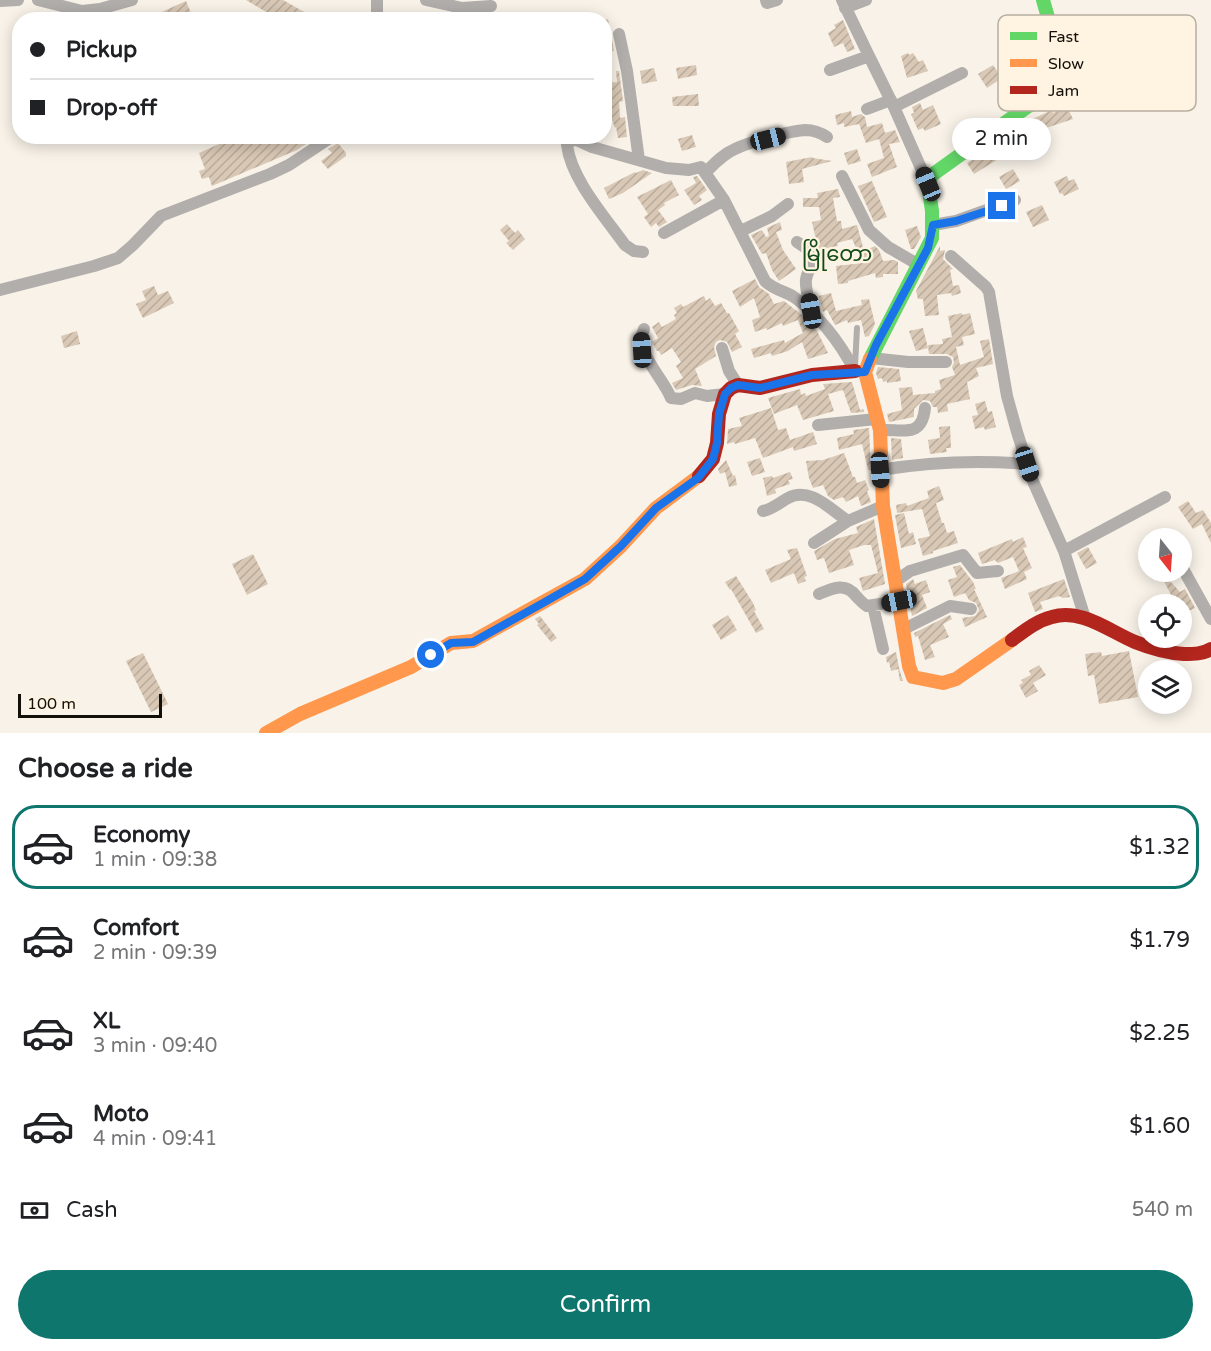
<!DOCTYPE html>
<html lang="en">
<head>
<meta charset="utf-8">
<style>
	body { margin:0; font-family:"Varela Round","Noto Sans Myanmar",sans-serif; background:#f2f2f2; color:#202124; height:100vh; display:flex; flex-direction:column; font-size:22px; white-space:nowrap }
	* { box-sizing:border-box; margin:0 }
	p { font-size:20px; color:#757577 }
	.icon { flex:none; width:33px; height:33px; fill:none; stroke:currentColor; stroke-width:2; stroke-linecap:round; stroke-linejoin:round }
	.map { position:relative; height:733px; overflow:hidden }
	.sheet { display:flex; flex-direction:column; background:#fff; flex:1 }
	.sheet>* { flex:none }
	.guide { position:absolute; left:12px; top:12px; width:600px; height:132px; border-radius:24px; box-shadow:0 3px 15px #0003; display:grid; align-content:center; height:132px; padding:0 18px; background:#fff }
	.needle { width:39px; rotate:163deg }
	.tools { position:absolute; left:1138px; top:528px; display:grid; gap:12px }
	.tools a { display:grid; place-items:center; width:54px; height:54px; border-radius:50%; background:#fff; box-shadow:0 3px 15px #0003; font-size:30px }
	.scale { position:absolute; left:18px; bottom:15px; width:144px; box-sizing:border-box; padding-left:6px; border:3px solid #13100a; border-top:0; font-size:16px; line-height:21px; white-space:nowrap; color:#13100a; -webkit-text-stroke:4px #fff3e1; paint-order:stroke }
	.end { position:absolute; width:27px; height:27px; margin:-14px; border:8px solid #1a73e8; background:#fff; box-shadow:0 0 0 3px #fff }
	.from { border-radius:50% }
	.bubble { position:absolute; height:42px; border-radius:21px; background:#fff; box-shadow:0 3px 15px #0003; font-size:20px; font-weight:600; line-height:42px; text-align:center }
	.car { position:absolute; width:18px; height:36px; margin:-18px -9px; border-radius:8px; box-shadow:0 0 4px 2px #0007; background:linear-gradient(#222 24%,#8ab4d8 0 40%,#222 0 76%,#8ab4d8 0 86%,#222 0) }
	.guide b { display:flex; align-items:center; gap:21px; height:57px; font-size:22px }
	.guide b+b { border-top:2px solid #e0e0e0 }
	.guide i { width:15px; height:15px; background:#202124 }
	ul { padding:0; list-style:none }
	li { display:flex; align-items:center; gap:18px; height:84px; margin:0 12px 9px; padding:0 6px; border:3px solid transparent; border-radius:24px }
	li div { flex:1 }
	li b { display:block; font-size:22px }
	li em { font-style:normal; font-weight:600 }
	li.active { border-color:#0f766e }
	li>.icon { width:54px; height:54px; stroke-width:1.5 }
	h2 { padding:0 18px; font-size:27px; line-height:72px }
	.pay { display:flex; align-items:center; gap:15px; height:66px; padding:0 18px; font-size:22px }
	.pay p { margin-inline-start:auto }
	.action { display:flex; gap:12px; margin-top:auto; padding:12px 18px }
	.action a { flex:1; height:69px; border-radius:36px; background:#0f766e; color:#fff; font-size:24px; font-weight:600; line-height:69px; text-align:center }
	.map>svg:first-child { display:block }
</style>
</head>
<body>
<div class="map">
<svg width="1211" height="733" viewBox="0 0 1211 733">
	<defs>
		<pattern id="building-hatch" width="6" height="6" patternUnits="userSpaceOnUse" patternTransform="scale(1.5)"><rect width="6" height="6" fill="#d9c8b5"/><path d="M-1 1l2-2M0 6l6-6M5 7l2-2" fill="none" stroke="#b9ab9a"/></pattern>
	</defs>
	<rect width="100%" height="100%" fill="#f8f2e8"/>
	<path fill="url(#building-hatch)" d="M246 0H283L318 20H280Z
		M186 1 194 20H144Z
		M608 19 614 51 604 52V20Z
		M843 20 855 49 847 52 843 43 834 47 828 33 836 28 834 25Z
		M908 53 909 55 913 53 919 62 923 60 928 71 907 78 901 56Z
		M696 65 697 75 678 79 676 68Z
		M993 65 1002 78 987 88 978 74Z
		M654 68 657 81 642 84 640 71Z
		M616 71H619L623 101 619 102 620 118 625 117 627 137 618 138 616 127 615 128 608 109H605L604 101V83L617 82Z
		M698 94 699 106H673L672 97Z
		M920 103 923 110 933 105 941 124 925 131 923 128 918 130 911 114 914 113 912 107Z
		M1067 107 1073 119 1046 128 1050 137 1038 142 1036 137 1021 148 1022 150 1012 154 1011 151 974 174 967 163 983 153 985 156 996 149 1019 140 1016 136 1025 130 1022 124 1052 110 1053 113Z
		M851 111 852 117 861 114 865 117 867 127 882 123 885 133 895 130 900 142 889 144 897 167 872 177 867 164 884 158 879 139 866 143 859 124 844 127V123L837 125 835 115Z
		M692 135 696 147 682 151 678 139Z
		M237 136H317L297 150 212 186 209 177 202 179 199 171 205 169 199 153Z
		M338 143 346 153V156L328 169 321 161 332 153 328 149Z
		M857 149 861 161 848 165 844 153Z
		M812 157 813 158 832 161 802 169 804 182 789 184 786 162Z
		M1013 169 1020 181 1006 189 999 177Z
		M643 170 652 173 623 193 609 199 604 188 635 172 636 173Z
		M697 176 707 190 699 196 702 200 694 205 684 190 696 183 693 177Z
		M1067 176 1069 181 1074 179 1079 189 1064 196 1062 193 1060 194 1054 182Z
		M671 180 679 195 664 203 665 205 658 210 667 222 659 227 656 223 651 227 644 217 648 214 637 197Z
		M872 181 887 217 874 222 858 186Z
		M838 189 840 197 833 198 837 221H841L842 229 857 225 864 251 875 246 879 250 883 261 894 260 898 262V274H883V277L876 278 875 273 848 281V283L838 284 836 266 863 263 852 239 837 243 838 246 817 250 814 240H816L812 222 821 220 819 207H803V198H818L817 193Z
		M1042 205 1049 220 1033 227 1026 212Z
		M780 222 782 230 776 232 783 250 796 269 779 281 772 270 766 253 762 254 751 235 762 230 766 237 769 236 767 228Z
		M507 224 515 233 518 230 525 239 513 250 506 243 509 241 500 230Z
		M917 226 921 237 914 249H911L905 230Z
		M940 246V251L945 250 943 259 953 269 950 270 953 286 959 285 961 293 952 296 951 293 937 295 939 315 925 316 923 299H918L916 291Z
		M755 279 759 287 769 294 774 304 784 301 807 319 815 327 828 353 808 359 802 342 788 351 772 356 771 353 754 358 751 349 784 340 785 343 803 333 798 320 783 326 782 323 767 330 766 328 755 332 752 320 760 317 754 298 740 307 732 291Z
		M154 286 158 295 168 291 174 303 143 318 136 304 146 300 142 291Z
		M831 293 836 311 862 305 861 300 869 299 875 324 869 336 865 337 861 320 848 323 847 320 835 325 827 310 823 312 819 296Z
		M704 296 706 301 710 298 715 306 721 303 727 313H729L739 331 735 334 742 347 732 352 727 342 720 340 716 342 714 347 716 356 695 369 702 386 692 385 676 390 672 383 683 378 676 366 681 362 672 348 661 355 659 351H657L652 342 658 338 652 327 659 322 662 327 676 319 674 315 677 313 674 308 681 304 683 307Z
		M962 313V315L970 313 975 334 962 337 964 345 956 347 960 365 984 357 980 341 989 339 993 364 976 368 979 376 967 382 970 399 947 404 948 411 938 413 937 407H933L930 401 923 400 914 409V417L889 422 887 414 902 410 899 388 912 387 913 395 935 393V391L941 389 939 380 955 375 952 367 954 363 953 357 947 354H929L928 345 943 344 942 339 952 337 948 316Z
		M923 328 928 348 916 351 909 331Z
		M77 331 80 344 64 348 61 336Z
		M878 367 899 369 901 381 887 383V381L883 382 882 378 878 379 876 373Z
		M852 382 860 410 864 409V412L851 413 843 390 828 394 834 411 803 420 797 405 774 414 768 398 800 389 801 395 805 393 806 396 825 389 823 384Z
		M985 401 988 412 992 411 996 427 985 430 984 427 975 429 972 416 978 415 975 404Z
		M771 408 778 430 786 428 790 440 813 432 817 444 794 451 793 447 763 458 755 438 735 444 734 442 727 444 728 429 742 426 739 418Z
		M950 426 951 448H946L947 452 930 454 928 440 940 438 939 427Z
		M869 428 871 470H868L862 444 839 450 837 438 854 434 853 430Z
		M891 438 901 439 903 458 892 460Z
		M844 453 853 477H855L857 483 865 480 869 490 867 491 871 502 861 506 858 496 846 502 843 497 834 500 828 496 823 485 813 488 809 478 806 461 823 460Z
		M760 458 765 472 752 476 747 462Z
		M726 460 733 476 735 475 737 485 729 487 725 472 720 474 718 469Z
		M790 472 793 479 788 480 790 484 775 489 776 493 767 496 763 478 772 476 773 478Z
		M939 486 944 500 936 503 942 523H944L947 533 954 531 958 543 933 551V553L923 556 918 539 930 536 922 509 897 513 896 505 906 503 907 506 929 498 927 491Z
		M1188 501 1196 513 1203 510 1211 523V543L1202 524 1193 529 1178 507Z
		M904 513 909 534 913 532 916 544 901 548 895 515Z
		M874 519 885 584 863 591 859 578 878 573 871 545H864L849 550 854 565 829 573 824 558 817 560 814 551 835 539 858 533 856 527Z
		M1023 537 1027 547 1023 548 1032 568 1024 572 1027 579 1005 589 1001 578 1019 571 1013 557 998 563 995 560 982 564 978 553 1012 539 1013 542Z
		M1088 547 1097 563 1086 569 1077 553Z
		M797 548 807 576 804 577 806 581 798 584 794 573 771 583 765 570 791 559 787 550Z
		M253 554 268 584 247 595 232 564Z
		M960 565 973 582 976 589H974L987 617 965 627 962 618 975 616 979 610 976 603 969 600 965 593 954 597 948 580 957 577 953 567Z
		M1159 572H1175L1177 576 1169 580 1180 592 1185 589 1195 608 1182 614V604H1176Z
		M736 576 753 603 756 610 754 611 764 629 756 633 731 589 730 590 725 582Z
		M913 579 915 584 926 580 930 592 922 595 927 608 912 616 906 584Z
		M1064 579 1070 597 1063 598 1059 596 1040 602 1043 609 1035 612 1028 593Z
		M728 615 737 630 721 640 712 625Z
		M950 615 952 619 943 624 949 637 930 645 935 657 925 660 918 636 915 637 914 633Z
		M540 616 557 638 551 642 537 625 539 624 535 619Z
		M1129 651 1138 697 1099 704 1094 675 1088 676 1085 654 1101 652 1102 656Z
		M896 652 899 668 903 681H900L898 669 891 671 889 662 887 663 886 657Z
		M143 653 168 704 151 712 126 661Z
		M1039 665 1046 675 1033 683 1038 691 1026 698 1019 685 1023 683 1021 680 1031 675 1029 671Z"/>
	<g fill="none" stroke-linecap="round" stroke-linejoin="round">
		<path stroke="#b2aeac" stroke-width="6" d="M855 366 857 328"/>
		<path stroke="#b2aeac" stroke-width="12" d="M38 0 82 11 100 9 132 0
			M426 0 462 8 491 6
			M766 0 767 3 777 0
			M0 1 18 0
			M845 8 866 0
			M377 20V0
			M619 34 627 71 639 160
			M869 56 894 107 928 184
			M830 70 869 56 842 0
			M894 107 962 73
			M867 109 891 100
			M568 136 592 147 666 168 689 170 701 167 724 200 765 281C774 290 785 291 794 297 820 316 840 343 855 371H861
			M574 139 567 145C571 179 605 217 625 245L634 251 643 252
			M705 173C714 164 723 154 735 149 750 142 789 131 805 130 813 130 821 133 827 137
			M842 176 869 230 888 247 919 265
			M933 225 956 221 1015 200
			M741 231 772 216 788 204
			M664 233 724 200
			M797 242 806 248 815 261C800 280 807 288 811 311
			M951 256 986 287 989 292 1007 396 1017 432 1032 479 1064 551 1085 618
			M0 290 94 266 118 258 133 245 161 216 270 174 289 165 333 136
			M644 329C634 352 662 376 671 398L681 399 695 393 707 396 725 394
			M722 348 729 371 738 385
			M871 358 908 362H946
			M818 425 876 419
			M880 430C904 429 922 438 925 408
			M880 470C929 462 978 460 1027 464
			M763 511C773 509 779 503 788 498 810 486 831 510 848 521
			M814 543 848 521 883 506
			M1064 551 1165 497
			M1182 567 1211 619
			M896 581 910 571 963 555 977 573 998 571
			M819 594C833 588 846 582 856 596 860 600 862 603 867 606L899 601
			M873 606 883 649
			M904 629 950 606 971 609"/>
		<path stroke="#63d668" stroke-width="14" d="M870 359 932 238V211L928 184 932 175 1027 107 1060 92 1064 85 1065 77 1043 0"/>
		<path stroke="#ff974d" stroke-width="14" d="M870 359 865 372 880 430 883 506 909 666 913 677 943 683 956 679 1012 640
			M266 733 300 714 411 667 451 643 473 641 585 579 621 546 656 508 699 476"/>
		<path stroke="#b3261e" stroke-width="14" d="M699 476 713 459 717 443 719 414 725 394 731 388 738 385 760 388 812 375 855 371
			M1012 640C1024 631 1036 621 1052 617 1081 608 1109 631 1135 642 1150 648 1168 653 1184 654 1194 654 1203 654 1211 649"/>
	</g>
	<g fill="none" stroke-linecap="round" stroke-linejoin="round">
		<path stroke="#1a73e8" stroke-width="8" d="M431 655 451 643 473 642 543 603 585 579 621 546 656 508 698 478 713 459 717 443 719 414 725 394 731 388 738 385 760 388 812 375 865 372 876 345 928 248 933 225 956 221 1002 206"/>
	</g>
	<g text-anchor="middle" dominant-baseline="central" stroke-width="4.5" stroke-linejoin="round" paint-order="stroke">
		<g font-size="21" fill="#104b19" stroke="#fff3e1">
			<text x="837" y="254">မြိုတော</text>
		</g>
	</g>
	<rect x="998" y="15" width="198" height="96" rx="9" fill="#fff3e1" stroke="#b8afa0" stroke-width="1.5"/>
	<rect x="1010" y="32" width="27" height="8" fill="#63d668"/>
	<rect x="1010" y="59" width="27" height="8" fill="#ff974d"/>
	<rect x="1010" y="86" width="27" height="8" fill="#b3261e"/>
	<g font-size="16" fill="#13100a">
		<text x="1048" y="42">Fast</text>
		<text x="1048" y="69">Slow</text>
		<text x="1048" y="96">Jam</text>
	</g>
</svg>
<div class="tools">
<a><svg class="needle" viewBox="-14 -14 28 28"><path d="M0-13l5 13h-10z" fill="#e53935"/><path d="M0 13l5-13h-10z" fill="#757577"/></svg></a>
<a><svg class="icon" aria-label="locate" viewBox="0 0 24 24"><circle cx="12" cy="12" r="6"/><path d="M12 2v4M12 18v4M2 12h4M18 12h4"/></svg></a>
<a><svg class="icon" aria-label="layers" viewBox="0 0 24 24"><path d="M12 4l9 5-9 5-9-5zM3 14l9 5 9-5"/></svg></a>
</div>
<div class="scale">100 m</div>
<i class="end from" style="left:431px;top:655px"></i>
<i class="end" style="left:1002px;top:206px"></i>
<div class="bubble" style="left:952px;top:118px;width:99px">2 min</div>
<i class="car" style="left:768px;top:139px;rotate:76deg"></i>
<i class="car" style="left:928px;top:184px;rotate:337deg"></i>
<i class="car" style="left:811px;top:311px;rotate:351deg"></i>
<i class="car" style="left:642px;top:350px;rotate:357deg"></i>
<i class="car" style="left:1027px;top:464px;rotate:162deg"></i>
<i class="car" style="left:880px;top:470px;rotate:176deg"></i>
<i class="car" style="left:899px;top:601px;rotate:259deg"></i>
<div class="guide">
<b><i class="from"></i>Pickup</b>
<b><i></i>Drop-off</b>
</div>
</div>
<section class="sheet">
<h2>Choose a ride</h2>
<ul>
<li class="active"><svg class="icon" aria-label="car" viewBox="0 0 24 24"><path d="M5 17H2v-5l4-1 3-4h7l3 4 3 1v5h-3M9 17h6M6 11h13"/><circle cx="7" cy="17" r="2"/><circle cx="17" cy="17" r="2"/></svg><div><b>Economy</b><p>1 min · 09:38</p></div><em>$1.32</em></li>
<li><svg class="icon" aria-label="car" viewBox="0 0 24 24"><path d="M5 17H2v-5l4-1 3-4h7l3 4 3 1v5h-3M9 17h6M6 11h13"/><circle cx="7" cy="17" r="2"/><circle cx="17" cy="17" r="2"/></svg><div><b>Comfort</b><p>2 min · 09:39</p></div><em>$1.79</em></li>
<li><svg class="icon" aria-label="car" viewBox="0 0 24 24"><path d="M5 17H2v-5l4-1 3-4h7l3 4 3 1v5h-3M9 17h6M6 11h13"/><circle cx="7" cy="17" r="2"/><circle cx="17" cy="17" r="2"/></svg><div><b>XL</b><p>3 min · 09:40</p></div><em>$2.25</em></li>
<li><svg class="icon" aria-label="car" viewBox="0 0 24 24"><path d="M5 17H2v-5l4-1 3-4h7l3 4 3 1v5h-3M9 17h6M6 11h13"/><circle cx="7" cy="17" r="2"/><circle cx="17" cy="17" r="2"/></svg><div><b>Moto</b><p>4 min · 09:41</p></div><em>$1.60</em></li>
</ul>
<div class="pay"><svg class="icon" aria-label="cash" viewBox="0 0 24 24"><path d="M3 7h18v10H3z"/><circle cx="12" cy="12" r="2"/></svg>Cash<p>540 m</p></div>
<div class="action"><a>Confirm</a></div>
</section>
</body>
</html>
